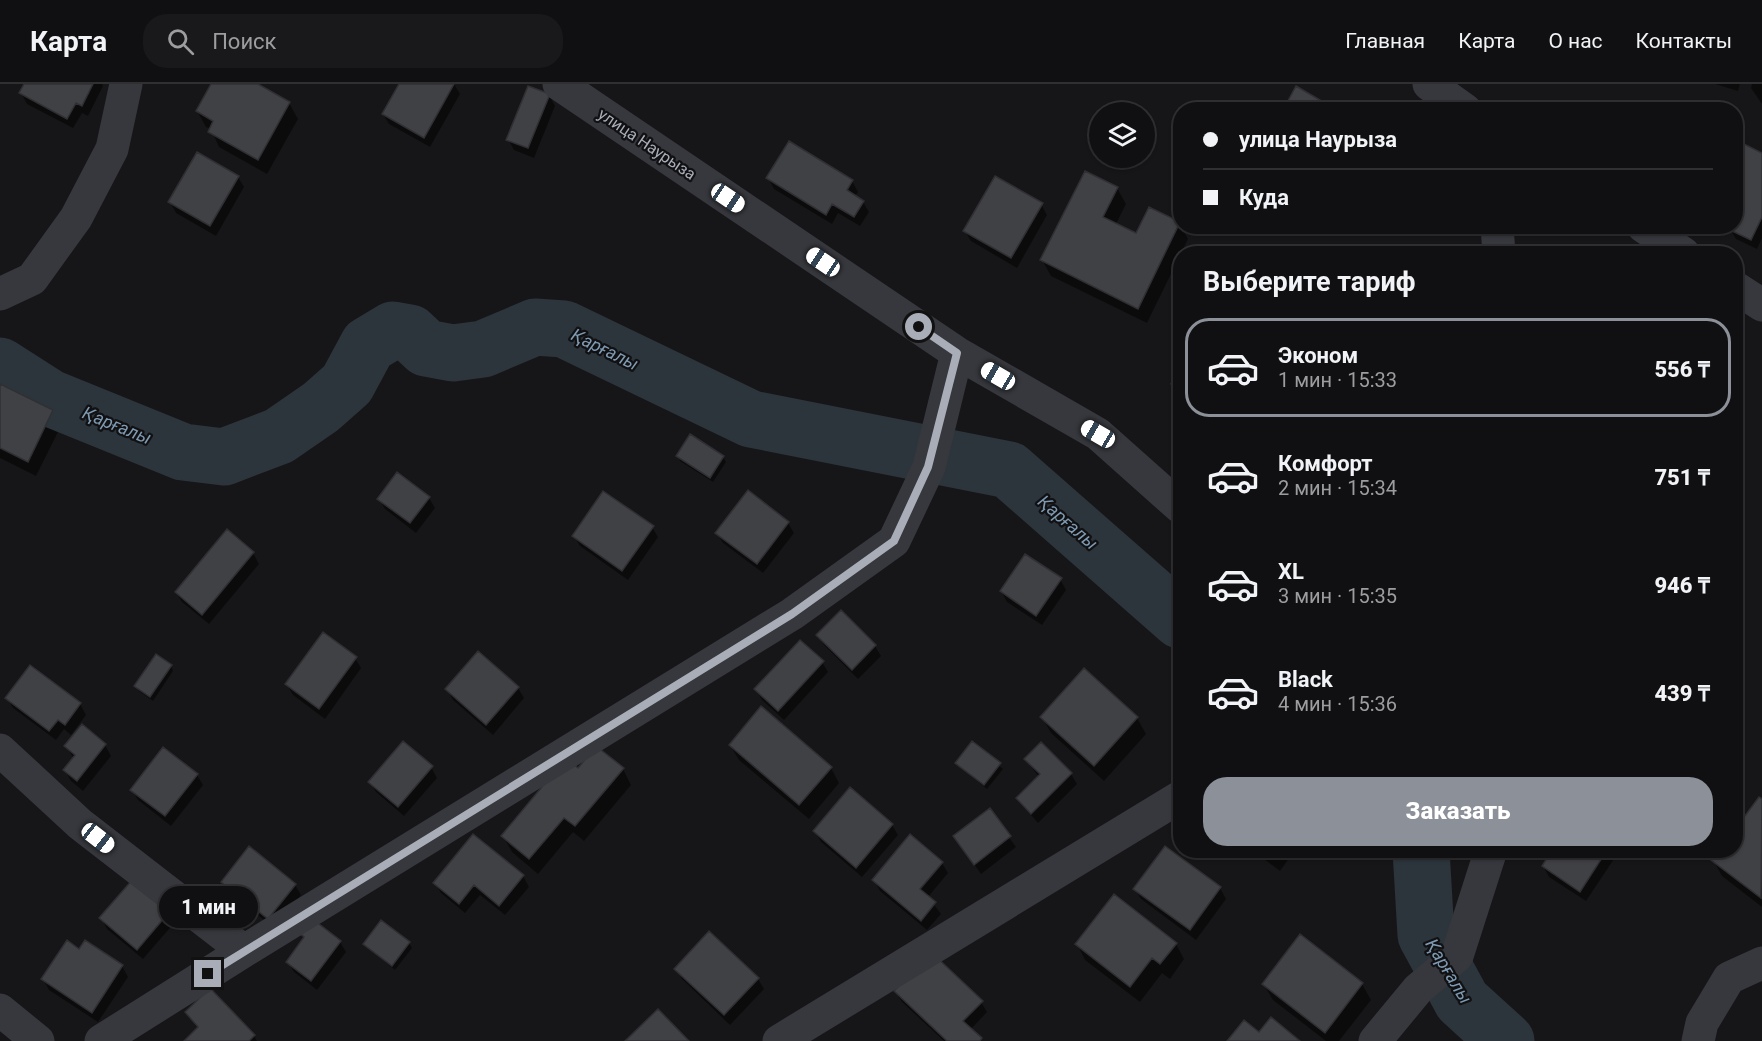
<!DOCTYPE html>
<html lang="ru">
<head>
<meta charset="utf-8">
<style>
	body { margin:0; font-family:Roboto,sans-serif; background:#19191b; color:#f1f3f6; height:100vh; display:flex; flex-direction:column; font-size:22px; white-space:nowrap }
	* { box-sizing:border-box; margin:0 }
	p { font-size:20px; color:#9c9d9f }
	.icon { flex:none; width:33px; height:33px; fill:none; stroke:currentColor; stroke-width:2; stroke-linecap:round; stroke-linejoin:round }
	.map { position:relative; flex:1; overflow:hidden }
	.drawer { position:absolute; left:1173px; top:162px; width:570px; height:612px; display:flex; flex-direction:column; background:#101012; border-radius:24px; box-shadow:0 2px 4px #0004,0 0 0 2px #303032 }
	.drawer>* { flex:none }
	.guide { position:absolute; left:1173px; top:18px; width:570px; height:132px; border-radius:24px; box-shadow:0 2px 4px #0004,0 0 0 2px #303032; display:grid; align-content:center; height:132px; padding:0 30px; background:#101012 }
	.buttons { position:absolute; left:1089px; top:18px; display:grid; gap:12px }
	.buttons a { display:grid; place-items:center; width:66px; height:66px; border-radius:50%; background:#101012; box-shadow:0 2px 4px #0004,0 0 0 2px #303032; font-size:30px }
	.end { position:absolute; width:27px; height:27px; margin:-14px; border:8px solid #a8adb8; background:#111; box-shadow:0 0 0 3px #111 }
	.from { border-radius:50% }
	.bubble { position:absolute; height:42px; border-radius:21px; background:#101012; box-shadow:0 2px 4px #0004,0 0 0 2px #303032; font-size:20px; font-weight:800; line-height:42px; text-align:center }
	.car { position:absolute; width:18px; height:36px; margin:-18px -9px; border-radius:8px; box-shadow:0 0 4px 2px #0007; background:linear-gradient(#fff 24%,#345 0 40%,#fff 0 76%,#345 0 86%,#fff 0) }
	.guide b { display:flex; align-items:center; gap:21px; height:57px; font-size:22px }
	.guide b+b { border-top:2px solid #303032 }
	.guide i { width:15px; height:15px; background:#f1f3f6 }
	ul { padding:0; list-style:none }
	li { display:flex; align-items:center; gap:18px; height:99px; margin:0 12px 9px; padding:0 18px; border:3px solid transparent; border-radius:24px }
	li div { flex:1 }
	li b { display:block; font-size:22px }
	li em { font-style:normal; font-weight:800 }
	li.selected { border-color:#8c9099 }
	li>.icon { width:54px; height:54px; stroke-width:1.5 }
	h2 { padding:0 30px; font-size:27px; line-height:72px }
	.button { display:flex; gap:12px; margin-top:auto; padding:12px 30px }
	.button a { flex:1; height:69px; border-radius:24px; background:#8c9099; color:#fff; font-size:24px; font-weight:800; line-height:69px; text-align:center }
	header { display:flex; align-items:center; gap:36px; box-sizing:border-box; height:84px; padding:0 30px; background:#101012; border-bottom:2px solid #303032 }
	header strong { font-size:28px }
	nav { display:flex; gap:33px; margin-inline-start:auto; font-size:21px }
	.search { width:420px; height:54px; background:#19191b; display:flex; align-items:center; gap:15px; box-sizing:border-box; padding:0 21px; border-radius:24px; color:#9c9d9f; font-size:22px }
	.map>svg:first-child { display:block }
</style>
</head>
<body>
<header>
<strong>Карта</strong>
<div class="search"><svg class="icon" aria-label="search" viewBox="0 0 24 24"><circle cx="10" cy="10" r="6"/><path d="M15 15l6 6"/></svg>Поиск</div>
<nav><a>Главная</a><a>Карта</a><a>О нас</a><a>Контакты</a></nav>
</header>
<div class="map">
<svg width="1762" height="957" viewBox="0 0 1762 957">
	<rect width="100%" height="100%" fill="#161618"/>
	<path fill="#0007" d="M25 0H102L103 2 88 32 82 29 73 44 27 20 21 9Z
		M211 0H255L289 19 298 35 267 90 219 63 211 45 206 43 197 27Z
		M400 0H454L460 10 430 63 389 40 383 30Z
		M1715 0H1740L1738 7Z
		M1752 0H1762V20L1751 4Z
		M549 11 555 22 534 74 514 66 508 55Z
		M1736 58 1762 71V154L1757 165 1736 155 1730 145 1736 142 1738 127 1736 126Z
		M238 93 244 103 216 152 176 129 170 118Z
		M768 94 852 97 858 108 854 113 863 118 869 128 860 142 838 129 832 140 774 105Z
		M1117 104 1126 120 1116 140 1137 151 1149 125 1179 139 1188 155 1147 239 1051 192 1042 176Z
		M1041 120 1047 131 1017 184 971 157 965 147Z
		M1180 286V311L1173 300Z
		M0 301 52 327 61 342 36 392 0 374Z
		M678 372 723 373 726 378 713 398 680 377Z
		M429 414 435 424 416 449 385 425 379 415Z
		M788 439 794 449 763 489 723 459 717 449Z
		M652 443 658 453 628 496 580 462 574 452Z
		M227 447 253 469 259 480 209 540 182 518 176 508Z
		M1060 495 1066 506 1042 541 1007 518 1001 507Z
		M841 528 875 562 881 572 858 595 824 561 818 551Z
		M478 569 518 604 524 614 493 651 453 616 447 605Z
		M355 574 361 584 325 635 293 611 287 601Z
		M822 578 828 588 784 636 762 616 756 606Z
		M171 582 173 587 153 617 139 607 136 602Z
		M30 583 80 620 86 631 71 651 64 645 56 656 13 624 7 614Z
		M1084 586 1137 634 1146 650 1104 697 1051 649 1042 633Z
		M82 642 105 661 111 672 83 707 71 697 65 686 74 675 66 662Z
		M972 659 1003 685 987 705 956 679Z
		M730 661 831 684 839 699 809 735 739 676Z
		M1026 676 1071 690 1077 700 1038 739 1017 715 1039 693Z
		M431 683 437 694 404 732 376 708 370 698Z
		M623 685 631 701 584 757 573 748 538 790 512 768 503 752 578 686Z
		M197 691 203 701 171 742 138 716 132 706Z
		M1760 715 1762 717V823L1722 792 1713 776 1736 766V747Z
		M989 726 1016 763 981 790 955 753Z
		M892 741 898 751 862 793 821 758 815 747Z
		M474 752 523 792 529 803 505 831 480 811 465 829 441 809 435 799Z
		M1165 764 1220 804 1226 815 1196 856 1141 815 1135 805Z
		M1252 766H1295L1280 787Z
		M1554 766H1620L1586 817 1549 793 1543 782Z
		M942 779 948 789 928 813 941 830 927 846 880 807 874 796Z
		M223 798 295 801 301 811 275 845 229 808Z
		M169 828 175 838 143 875 107 845 101 834Z
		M301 849 340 858 346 868 317 906 294 888 288 878 304 856Z
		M1300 852 1362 900 1371 916 1339 957H1326L1273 916 1264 901Z
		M409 859 412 864 395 886 365 860Z
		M1077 860H1176L1184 875 1170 895 1162 889 1140 918 1085 876Z
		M79 867 122 882 128 893 98 938 49 906 43 895Z
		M676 885 758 895 764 905 730 941 682 895Z
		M896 908 981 918 987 928 970 946 982 957H944L902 918Z
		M186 929 254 952 257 957H186L198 945Z"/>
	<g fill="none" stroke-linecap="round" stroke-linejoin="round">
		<path stroke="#2c353c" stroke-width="57" d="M0 282 50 314 183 368 224 373 279 352 321 323 347 300 368 261 393 246 410 249 426 264 453 269 483 265 535 243 564 245 751 335 1009 386 1180 536
			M1421 766 1426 851 1462 917 1506 957"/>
	</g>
	<path fill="#404145" stroke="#303034" stroke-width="1.5" d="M24 0H93L82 22 76 19 67 35 19 9Z
		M211 0H258L290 18 258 76 208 48 213 37 196 27Z
		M399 0H454L424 54 382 30Z
		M528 2 550 10 528 64 506 56Z
		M1296 2 1337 26H1283Z
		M1736 56 1762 69V133L1751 156 1728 145 1736 142V130L1739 121 1736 119Z
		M789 57 853 96 847 106 864 117 854 133 832 120 826 131 766 94Z
		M197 68 239 92 210 142 168 118Z
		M1085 87 1118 103 1103 133 1136 149 1149 123 1180 138 1138 225 1040 176Z
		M995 92 1043 119 1011 174 963 147Z
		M1180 283V305L1171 300Z
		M0 300 53 326 28 378 0 364Z
		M690 350 724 372 710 394 676 372Z
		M397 388 430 413 410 439 377 415Z
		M748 406 789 438 757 480 715 449Z
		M603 407 654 442 622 487 572 452Z
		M227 445 254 468 202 531 175 508Z
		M1025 470 1062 494 1036 532 1000 507Z
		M841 526 876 561 852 586 816 551Z
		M323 548 357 573 319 625 285 600Z
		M800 556 824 577 778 627 754 605Z
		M478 567 519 603 486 641 445 605Z
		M156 570 172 581 150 613 134 602Z
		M30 581 81 619 65 641 58 636 49 647 5 614Z
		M1084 584 1138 633 1094 682 1040 633Z
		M761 622 832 683 799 721 729 661Z
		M82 640 106 660 77 697 63 686 75 671 64 662Z
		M403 657 433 682 398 723 368 698Z
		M972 657 1001 679 984 701 955 679Z
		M1041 658 1072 689 1031 730 1016 714 1040 690 1024 675Z
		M596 662 624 684 575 742 564 734 529 775 501 752 566 674 578 684Z
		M163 663 198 690 165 732 130 706Z
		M850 703 893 740 856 784 813 747Z
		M1759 713 1762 715 1761 814 1711 776 1719 766H1736V744Z
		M990 724 1011 752 974 781 953 752Z
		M473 750 524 791 499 822 474 801 459 820 433 799Z
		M910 750 943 778 920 805 936 818 921 837 872 796Z
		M249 762 296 800 268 835 221 798Z
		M1165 762 1221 803 1190 846 1133 805Z
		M1552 766H1607L1580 808 1542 782Z
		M133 795 170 827 137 866 99 834Z
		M1114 810 1177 859 1160 880 1152 874 1130 903 1075 860Z
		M310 833 341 857 311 897 286 878 304 853 299 849Z
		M381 836 410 858 392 882 363 860Z
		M709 847 759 894 724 931 674 885Z
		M1300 850 1363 899 1325 949 1262 900Z
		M67 856 79 865 85 856 123 881 92 929 41 895Z
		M931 868 983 917 963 937 982 954 980 957H947L894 907Z
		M210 904 255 951 249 957H184L198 943 185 928Z
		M658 925 689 957H625Z
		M1271 933 1300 957H1227L1244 936 1259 948Z"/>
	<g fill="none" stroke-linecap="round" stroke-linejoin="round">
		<path stroke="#37383d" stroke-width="33" d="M559 0 957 269 1098 350 1180 423
			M1429 0 1465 26
			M1497 142 1499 170
			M1643 142 1684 170
			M1736 204 1762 221
			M0 210 32 195 76 134 112 65 126 0
			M0 666 80 740 244 867 792 530 894 457 929 383 957 269
			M0 926 38 957
			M101 957 244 867
			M779 957 1180 713
			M1375 957 1418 905 1457 872 1491 766
			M1698 957 1702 939 1729 894 1762 879"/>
	</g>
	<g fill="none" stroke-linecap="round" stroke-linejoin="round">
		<path stroke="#a8adb8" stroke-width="8" d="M208 890 792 530 894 457 928 383 957 269 919 243"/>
	</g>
	<g text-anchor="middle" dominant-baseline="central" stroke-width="4.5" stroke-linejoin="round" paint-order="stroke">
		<g font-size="16" fill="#a8adb8" stroke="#111113">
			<text transform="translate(647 60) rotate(34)">улица Наурыза</text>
		</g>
		<g font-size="18" font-style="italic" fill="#7f9bb3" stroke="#111113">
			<text transform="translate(605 265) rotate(26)">Қарғалы</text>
			<text transform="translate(117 341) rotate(22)">Қарғалы</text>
			<text transform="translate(1068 438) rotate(41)">Қарғалы</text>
			<text transform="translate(1449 887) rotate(59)">Қарғалы</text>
		</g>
	</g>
</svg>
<div class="buttons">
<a><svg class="icon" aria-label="layers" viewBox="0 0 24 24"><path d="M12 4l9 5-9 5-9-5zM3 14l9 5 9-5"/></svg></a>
</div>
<i class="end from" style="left:919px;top:243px"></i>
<i class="end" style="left:208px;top:890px"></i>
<div class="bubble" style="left:159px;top:802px;width:99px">1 мин</div>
<i class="car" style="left:728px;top:114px;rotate:124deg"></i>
<i class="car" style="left:823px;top:178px;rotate:304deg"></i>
<i class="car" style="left:998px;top:292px;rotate:300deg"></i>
<i class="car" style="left:1098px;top:350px;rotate:300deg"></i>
<i class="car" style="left:98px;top:754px;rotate:128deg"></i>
<div class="guide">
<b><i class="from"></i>улица Наурыза</b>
<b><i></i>Куда</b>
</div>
<section class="drawer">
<h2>Выберите тариф</h2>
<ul>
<li class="selected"><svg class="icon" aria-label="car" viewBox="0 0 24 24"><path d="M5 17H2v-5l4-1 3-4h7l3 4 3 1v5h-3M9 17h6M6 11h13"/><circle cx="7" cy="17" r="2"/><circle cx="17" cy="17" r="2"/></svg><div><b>Эконом</b><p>1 мин · 15:33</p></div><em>556 ₸</em></li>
<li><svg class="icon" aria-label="car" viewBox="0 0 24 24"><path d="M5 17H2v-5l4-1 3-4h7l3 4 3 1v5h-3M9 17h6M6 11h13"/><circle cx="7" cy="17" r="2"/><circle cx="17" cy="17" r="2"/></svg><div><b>Комфорт</b><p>2 мин · 15:34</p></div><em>751 ₸</em></li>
<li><svg class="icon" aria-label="car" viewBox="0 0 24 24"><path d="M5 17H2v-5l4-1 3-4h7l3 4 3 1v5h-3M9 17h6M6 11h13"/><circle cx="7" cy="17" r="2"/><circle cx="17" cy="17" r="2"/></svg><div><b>XL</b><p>3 мин · 15:35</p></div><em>946 ₸</em></li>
<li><svg class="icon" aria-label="car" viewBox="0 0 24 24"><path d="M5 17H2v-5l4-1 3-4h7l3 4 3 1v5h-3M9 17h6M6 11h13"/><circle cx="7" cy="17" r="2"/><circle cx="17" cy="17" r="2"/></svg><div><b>Black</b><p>4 мин · 15:36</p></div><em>439 ₸</em></li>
</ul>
<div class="button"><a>Заказать</a></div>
</section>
</div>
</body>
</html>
